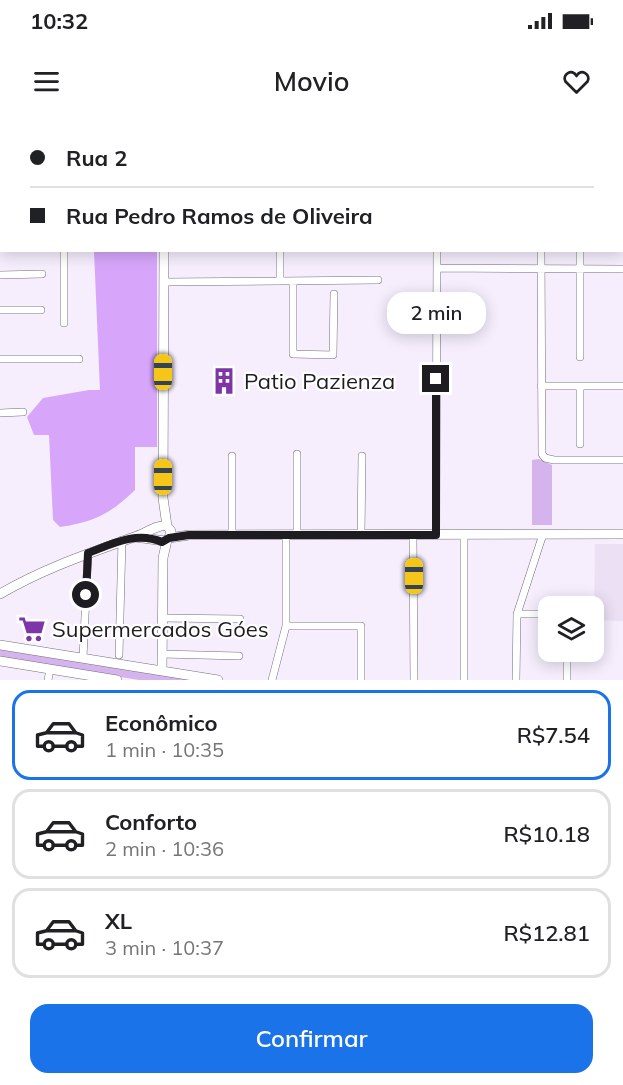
<!DOCTYPE html>
<html lang="pt">
<head>
<meta charset="utf-8">
<style>
	body { margin:0; font-family:Mulish,sans-serif; background:#f6f6f6; color:#202124; height:100vh; display:flex; flex-direction:column; font-size:22px; white-space:nowrap }
	* { box-sizing:border-box; margin:0 }
	p { font-size:20px; color:#757577 }
	.icon { flex:none; width:33px; height:33px; fill:none; stroke:currentColor; stroke-width:2; stroke-linecap:round; stroke-linejoin:round }
	.map { position:relative; height:560px; overflow:hidden }
	.drawer { display:flex; flex-direction:column; background:#fff; flex:1 }
	.drawer>* { flex:none }
	.guide { position:absolute; left:0px; top:0px; width:624px; height:132px; box-shadow:0 3px 15px #0003; display:grid; align-content:center; height:132px; padding:0 30px; background:#fff }
	.tools { position:absolute; left:538px; top:476px; display:grid; gap:12px }
	.tools a { display:grid; place-items:center; width:66px; height:66px; border-radius:12px; background:#fff; box-shadow:0 3px 15px #0003; font-size:30px }
	.end { position:absolute; width:27px; height:27px; margin:-14px; border:8px solid #1f1c21; background:#fff; box-shadow:0 0 0 3px #fff }
	.from { border-radius:50% }
	.bubble { position:absolute; height:42px; border-radius:18px; background:#fff; box-shadow:0 3px 15px #0003; font-size:20px; font-weight:600; line-height:42px; text-align:center }
	.car { position:absolute; width:18px; height:36px; margin:-18px -9px; border-radius:8px; box-shadow:0 0 4px 2px #0007; background:linear-gradient(#f5c518 24%,#345 0 40%,#f5c518 0 76%,#345 0 86%,#f5c518 0) }
	.guide b { display:flex; align-items:center; gap:21px; height:57px; font-size:22px }
	.guide b+b { border-top:2px solid #e0e0e0 }
	.guide i { width:15px; height:15px; background:#202124 }
	ul { padding:10px 0 0; list-style:none }
	li { display:flex; align-items:center; gap:18px; height:90px; margin:0 12px 9px; padding:0 18px; border:3px solid #e0e0e0; border-radius:18px }
	li div { flex:1 }
	li b { display:block; font-size:22px }
	li em { font-style:normal; font-weight:600 }
	li.current { border-color:#1a73e8 }
	li>.icon { width:54px; height:54px; stroke-width:1.5 }
	.button { display:flex; gap:12px; margin-top:auto; padding:12px 30px }
	.button a { flex:1; height:69px; border-radius:18px; background:#1a73e8; color:#fff; font-size:24px; font-weight:600; line-height:69px; text-align:center }
	.status { display:flex; justify-content:space-between; align-items:center; height:42px; padding:0 30px; background:#fff; direction:ltr }
	.status svg { height:16px; fill:currentColor }
	header { display:flex; justify-content:space-between; align-items:center; height:78px; padding:0 30px; background:#fff; font-size:27px; font-weight:600 }
	.map>svg:first-child { display:block }
</style>
</head>
<body>
<div class="status"><b>10:32</b><svg viewBox="0 0 49 12"><path d="M0 12V9h3v3zM5 12V6h3v6zM10 12V3h3v9zM15 12V0h3v12zM26 1h20v11H26zM47 4h2v5h-2z"/></svg></div>
<header><svg class="icon" aria-label="menu" viewBox="0 0 24 24"><path d="M4 6h16M4 12h16M4 18h16"/></svg>Movio<svg class="icon" aria-label="heart" viewBox="0 0 24 24"><path d="M12 20l-8-8c-3-5 5-10 8-4 3-6 11-1 8 4z"/></svg></header>
<div class="map">
<svg width="623" height="560" viewBox="0 0 623 560">
	<rect width="100%" height="100%" fill="#f6eefd"/>
	<path fill="#ece0f5" d="M595 424H623V501L594 500Z"/>
	<path fill="#d5b4ee" d="M539 339 552 345V405H532V340Z
		M0 527 195 560H139L0 537Z"/>
	<path fill="#d7a6fb" d="M94 131H157V327H135V370C110 394 94 402 60 407L53 400 49 315H34L27 297 43 278 89 270H100Z"/>
	<g fill="none" stroke-linecap="round" stroke-linejoin="round">
		<defs>
			<path id="minor" d="M541 0V2
				M437 2V0
				M0 82H2
				M0 118H2
				M541 130 542 334 545 338 554 340H623
				M437 148 623 149
				M0 155 42 154
				M280 161V130
				M293 161V234L333 235 334 174
				M164 162 378 160
				M0 190H41
				M64 203V130
				M580 237V130
				M0 239H79
				M541 266H623
				M580 266V324
				M0 293 23 292
				M464 414V560
				M232 415V336
				M297 415V334
				M361 415 362 336
				M413 415 414 560
				M436 415 437 130
				M517 494H549
				M163 498 240 499
				M286 506H361V560
				M567 531V560
				M162 534 239 536
				M119 535 122 420
				M83 538 88 433
				M48 560 50 549
				M272 560 286 506V415
				M516 560 517 494 543 414"/>
			<path id="major" d="M164 2V0
				M164 130 163 378 167 406
				M169 418 189 415 623 414
				M0 474C44 448 90 433 137 416 146 413 158 404 167 406L171 411 169 418 165 421 135 417
				M0 525 218 560
				M0 541 117 560
				M162 551 163 438 167 420"/>
		</defs>
		<use href="#minor" stroke="#746e7a" stroke-width="8"/>
		<use href="#major" stroke="#746e7a" stroke-width="10"/>
		<use href="#minor" stroke="#fff" stroke-width="7"/>
		<use href="#major" stroke="#fff" stroke-width="9"/>
	</g>
	<g fill="none" stroke-linecap="round" stroke-linejoin="round">
		<path stroke="#1f1c21" stroke-width="8" d="M86 475 88 433C112 424 136 411 162 422L169 418 189 415H436V259"/>
	</g>
	<defs>
		<symbol id="building-bare" viewBox="-9 -9 18 18"><path d="M-4-6H4V6H1V3H-1V6H-4ZM-2.5-4.3h1.7v1.8h-1.7ZM.8-4.3h1.7v1.8H.8ZM-2.5-1h1.7V.8h-1.7ZM.8-1h1.7V.8H.8Z" fill="#7d35a8" stroke="#fff" stroke-width="2.5" paint-order="stroke"/></symbol>
		<symbol id="supermarket-bare" viewBox="-9 -9 18 18"><path d="M-6-5.5h2.5l.6 2H6L4.5 2H-2.5L-4.4-4H-6ZM-1.5 3.2a1.3 1.3 0 1 0 .1 0ZM3 3.2a1.3 1.3 0 1 0 .1 0Z" fill="#7d35a8" stroke="#fff" stroke-width="2.5" paint-order="stroke"/></symbol>
	</defs>
	<g fill-rule="evenodd">
		<use href="#building-bare" x="205" y="242" width="38" height="38"/>
		<use href="#supermarket-bare" x="13" y="490" width="38" height="38"/>
	</g>
	<g text-anchor="middle" dominant-baseline="central" stroke-width="4.5" stroke-linejoin="round" paint-order="stroke">
		<g font-size="22" fill="#1f1c21" stroke="#fff" text-anchor="start">
			<text x="244" y="261">Patio Pazienza</text>
			<text x="52" y="509">Supermercados Góes</text>
		</g>
	</g>
</svg>
<div class="tools">
<a><svg class="icon" aria-label="layers" viewBox="0 0 24 24"><path d="M12 4l9 5-9 5-9-5zM3 14l9 5 9-5"/></svg></a>
</div>
<i class="end from" style="left:86px;top:475px"></i>
<i class="end" style="left:436px;top:259px"></i>
<div class="bubble" style="left:387px;top:172px;width:99px">2 min</div>
<i class="car" style="left:163px;top:252px;rotate:0deg"></i>
<i class="car" style="left:163px;top:357px;rotate:0deg"></i>
<i class="car" style="left:414px;top:456px;rotate:0deg"></i>
<div class="guide">
<b><i class="from"></i>Rua 2</b>
<b><i></i>Rua Pedro Ramos de Oliveira</b>
</div>
</div>
<section class="drawer">
<ul>
<li class="current"><svg class="icon" aria-label="car" viewBox="0 0 24 24"><path d="M5 17H2v-5l4-1 3-4h7l3 4 3 1v5h-3M9 17h6M6 11h13"/><circle cx="7" cy="17" r="2"/><circle cx="17" cy="17" r="2"/></svg><div><b>Econômico</b><p>1 min · 10:35</p></div><em>R$7.54</em></li>
<li><svg class="icon" aria-label="car" viewBox="0 0 24 24"><path d="M5 17H2v-5l4-1 3-4h7l3 4 3 1v5h-3M9 17h6M6 11h13"/><circle cx="7" cy="17" r="2"/><circle cx="17" cy="17" r="2"/></svg><div><b>Conforto</b><p>2 min · 10:36</p></div><em>R$10.18</em></li>
<li><svg class="icon" aria-label="car" viewBox="0 0 24 24"><path d="M5 17H2v-5l4-1 3-4h7l3 4 3 1v5h-3M9 17h6M6 11h13"/><circle cx="7" cy="17" r="2"/><circle cx="17" cy="17" r="2"/></svg><div><b>XL</b><p>3 min · 10:37</p></div><em>R$12.81</em></li>
</ul>
<div class="button"><a>Confirmar</a></div>
</section>
</body>
</html>
